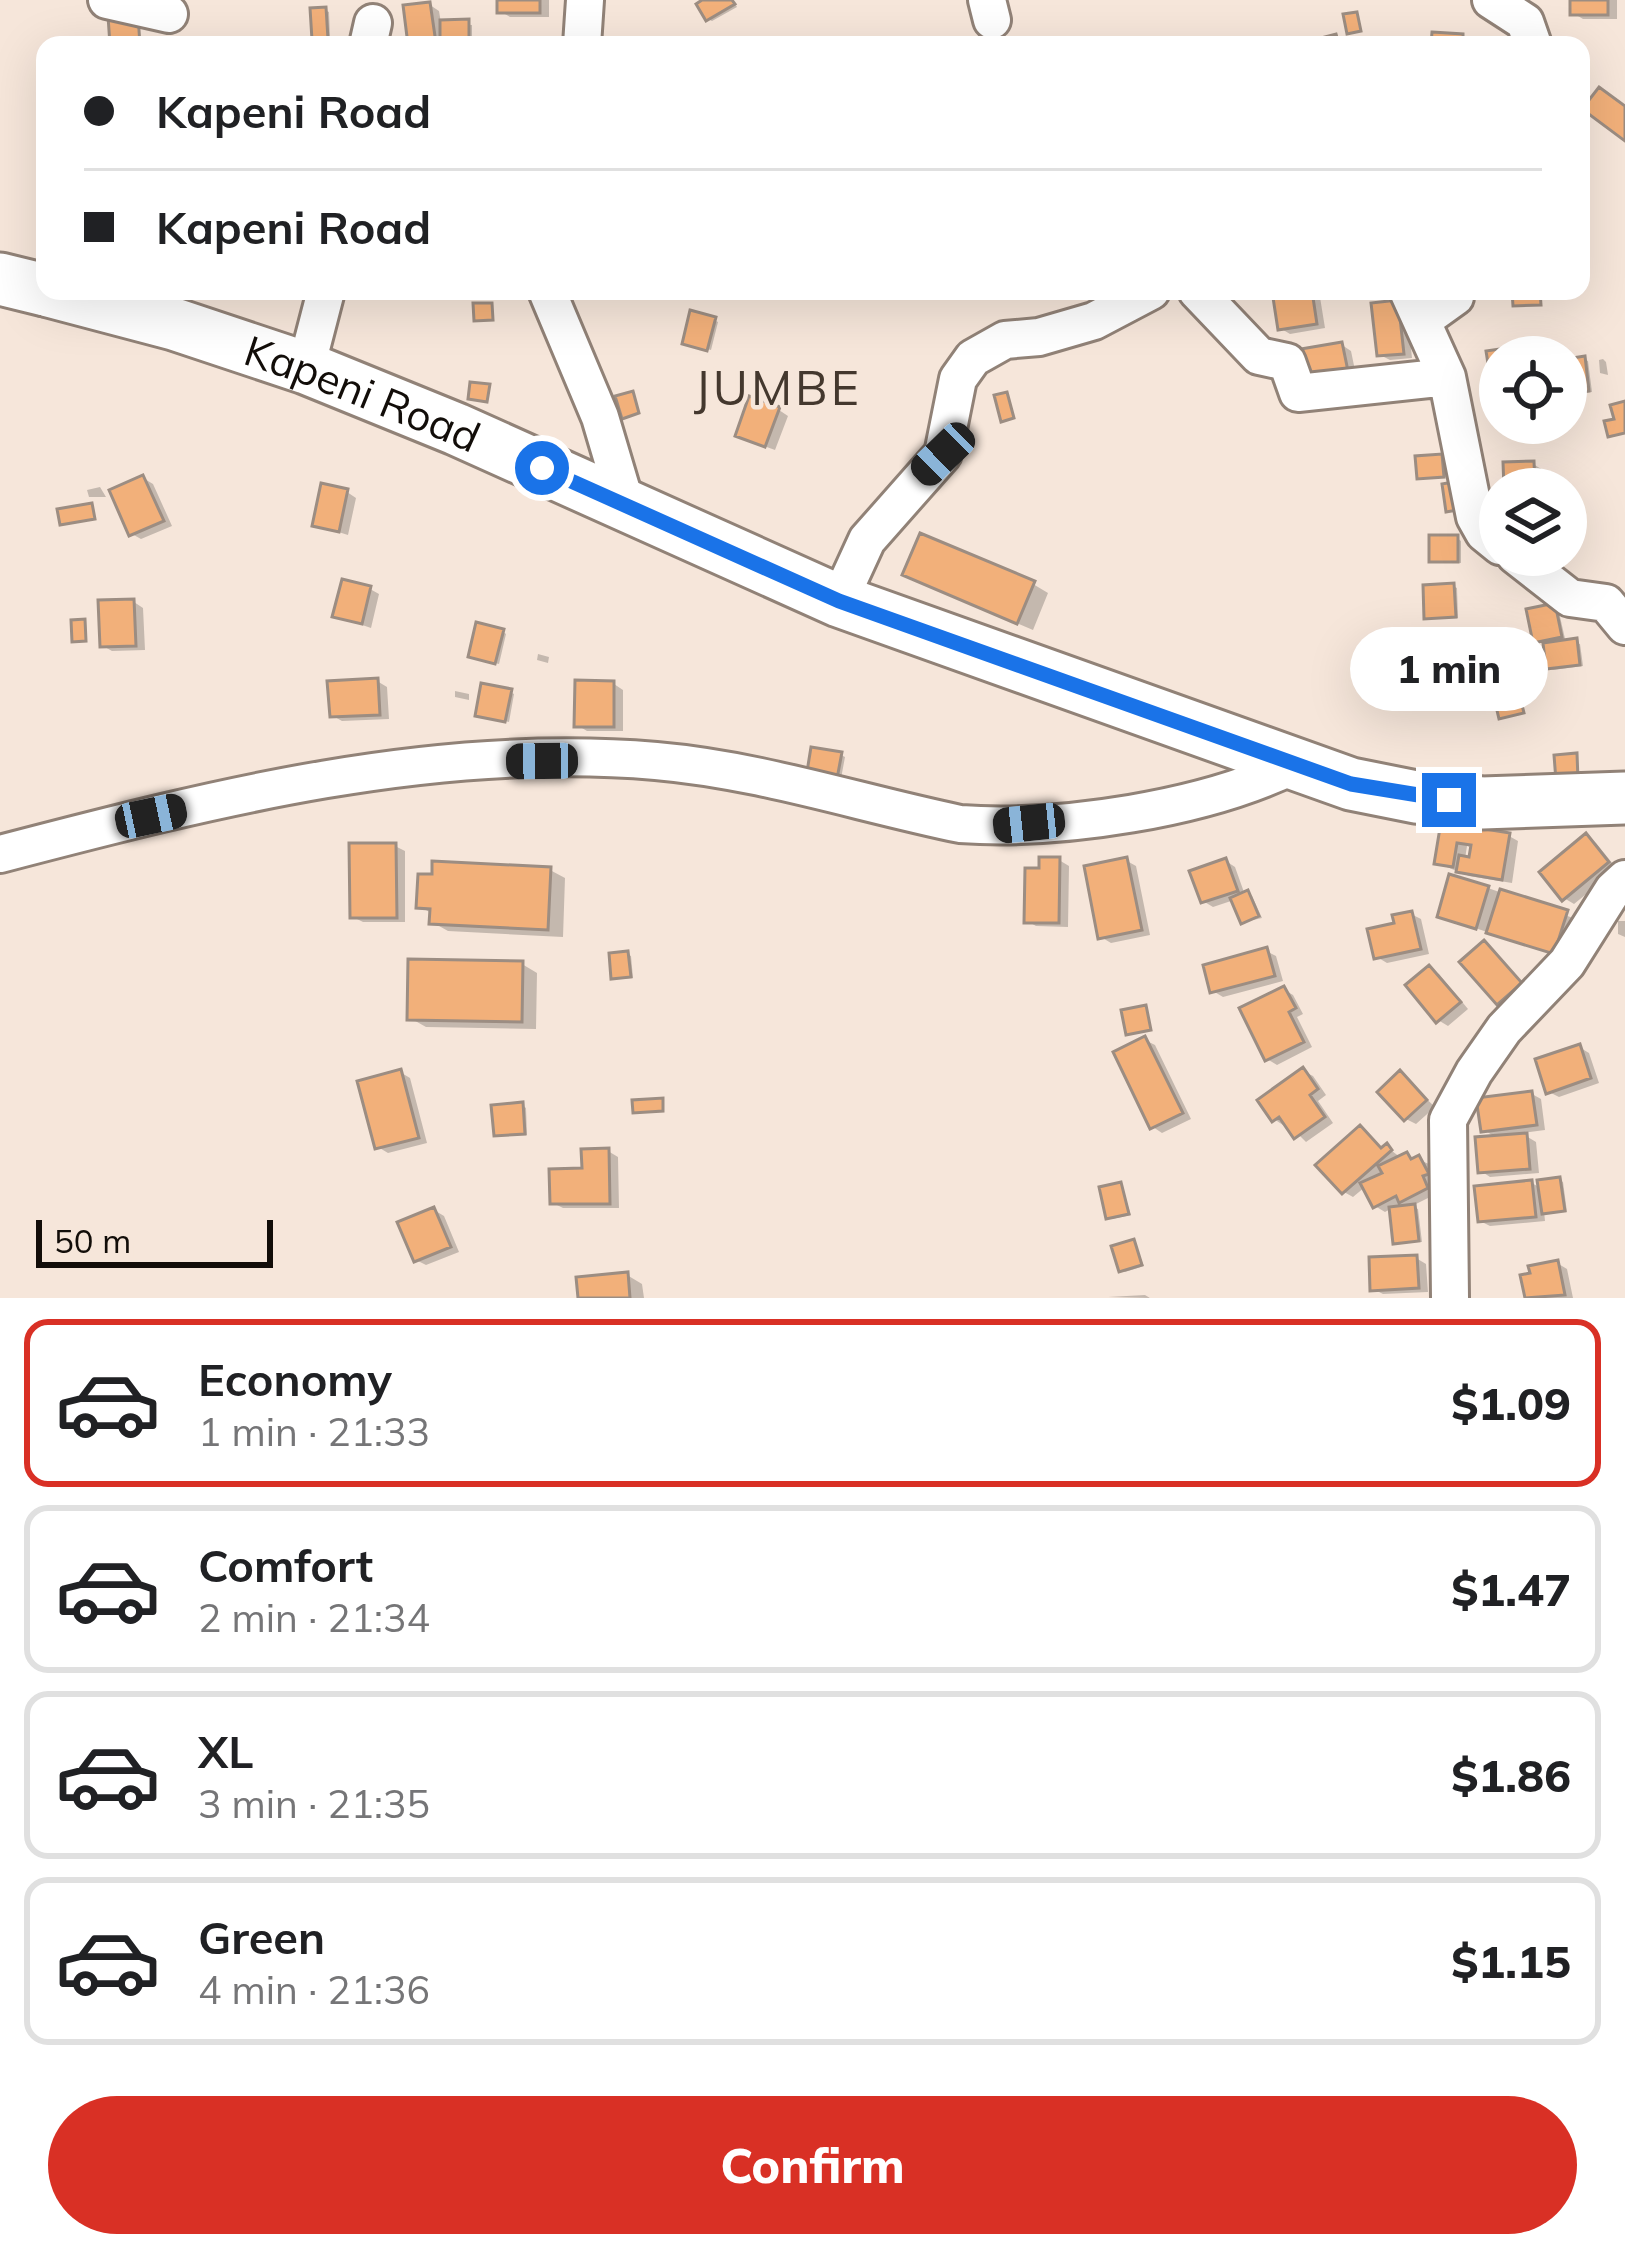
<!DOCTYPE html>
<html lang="en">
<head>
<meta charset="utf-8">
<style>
	body { margin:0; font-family:Mulish,sans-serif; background:#f2f2f2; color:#202124; height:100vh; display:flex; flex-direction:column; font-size:45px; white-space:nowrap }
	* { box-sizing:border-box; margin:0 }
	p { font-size:39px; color:#757577 }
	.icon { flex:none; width:66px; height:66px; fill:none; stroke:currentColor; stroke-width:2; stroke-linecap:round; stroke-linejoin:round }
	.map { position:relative; height:1298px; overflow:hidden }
	.side { display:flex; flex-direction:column; background:#fff; flex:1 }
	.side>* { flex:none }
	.top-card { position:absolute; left:36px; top:36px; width:1554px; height:264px; border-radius:24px; box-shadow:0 12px 48px #0002; display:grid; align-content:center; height:264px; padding:0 48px; background:#fff }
	.tools { position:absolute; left:1479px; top:336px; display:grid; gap:24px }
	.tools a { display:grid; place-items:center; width:108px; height:108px; border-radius:50%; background:#fff; box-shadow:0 12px 48px #0002; font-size:60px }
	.scale { position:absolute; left:36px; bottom:30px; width:237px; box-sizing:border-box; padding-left:12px; border:6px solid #120d09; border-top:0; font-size:33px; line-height:42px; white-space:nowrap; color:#120d09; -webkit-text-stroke:9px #f6e6da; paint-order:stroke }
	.end { position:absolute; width:54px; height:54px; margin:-27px; border:15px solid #1a73e8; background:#fff; box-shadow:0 0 0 6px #fff }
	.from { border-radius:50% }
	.bubble { position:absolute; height:84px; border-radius:42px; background:#fff; box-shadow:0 12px 48px #0002; font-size:39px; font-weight:800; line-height:84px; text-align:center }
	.car { position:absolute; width:36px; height:72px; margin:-36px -18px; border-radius:15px; box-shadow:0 0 9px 3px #0007; background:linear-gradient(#222 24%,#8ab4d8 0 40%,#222 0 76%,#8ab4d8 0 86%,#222 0) }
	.top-card b { display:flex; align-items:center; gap:42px; height:114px; font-size:45px }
	.top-card b+b { border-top:3px solid #e0e0e0 }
	.top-card i { width:30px; height:30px; background:#202124 }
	ul { padding:21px 0 0; list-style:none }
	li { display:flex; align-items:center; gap:36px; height:168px; margin:0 24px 18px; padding:0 24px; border:6px solid #e0e0e0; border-radius:24px }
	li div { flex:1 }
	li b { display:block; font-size:45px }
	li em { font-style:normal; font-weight:800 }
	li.active { border-color:#d93025 }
	li>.icon { width:108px; height:108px; stroke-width:1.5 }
	.cta { display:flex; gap:24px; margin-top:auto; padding:24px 48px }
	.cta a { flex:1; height:138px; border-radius:72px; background:#d93025; color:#fff; font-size:48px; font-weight:800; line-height:138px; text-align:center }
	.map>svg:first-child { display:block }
</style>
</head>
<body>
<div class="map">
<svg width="1625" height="1298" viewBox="0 0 1625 1298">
	<rect width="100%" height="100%" fill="#f6e6da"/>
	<path fill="#0003" fill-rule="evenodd" d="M500 0H549V17H510L500 11Z
		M708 0H733L737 7 712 21 708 19Z
		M1573 0H1617V19H1583L1573 13Z
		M430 5 439 11 441 23 472 25V39L443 40 444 45 411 44Z
		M325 10 329 12 330 39 319 40 315 38Z
		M1275 291H1319L1325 328 1290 334 1280 328Z
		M1375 306 1407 309 1412 358 1390 360 1380 355Z
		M714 320 718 322 711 350 689 344Z
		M1554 343 1560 357H1546L1545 345Z
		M1342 345 1351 351 1357 380 1314 388Z
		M1584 359 1588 361 1592 392 1575 394 1571 392Z
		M1603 359 1606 362 1608 375 1600 373 1599 360Z
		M779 410 788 416 775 450 748 440Z
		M1442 457 1445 459 1447 477H1420Z
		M1533 464 1543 470 1544 489H1507Z
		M143 478 153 484 172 526 141 539 132 534Z
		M100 487 106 497H89L87 490Z
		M347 492 356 498 348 535 316 525Z
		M1457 538 1461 541V563L1432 560Z
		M921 583 1033 584 1048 593 1033 630Z
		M1453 586 1457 588 1458 618 1427 617Z
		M370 589 379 594 371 628 336 616Z
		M134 602 143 608 145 650 112 651 103 646Z
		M1558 608 1566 643 1580 644 1583 666 1553 670 1549 667 1546 642 1536 641 1529 611Z
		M502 631 506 634 499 664 475 658Z
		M538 654 549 657 548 663 537 660Z
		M1536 658 1543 679 1504 683Z
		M377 681 387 687 389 719 342 721 333 716Z
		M614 684 623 690V731H587L577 725Z
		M455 691 469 694V700L455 697Z
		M510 692 514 694 509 722 482 716Z
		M841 755 845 757 840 784 813 779Z
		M1443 825 1509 836 1518 841 1512 883 1469 876 1437 863ZM1467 846 1473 848 1471 860 1465 859Z
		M1586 837 1596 843 1617 869 1574 904 1564 898Z
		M395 846 405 851V922H363L353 917Z
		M1059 860 1069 866 1068 927 1036 926 1027 921Z
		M1127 861 1136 866 1150 935 1111 943 1101 937Z
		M1226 861 1235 867 1245 895 1252 896 1262 918 1244 922 1234 900 1213 907 1203 901Z
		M550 870 565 878 563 937 448 931 432 922 433 914 419 906Z
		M1488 888 1576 919 1564 958 1440 916Z
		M1411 914 1421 919 1429 954 1387 963 1377 957 1398 925Z
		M1618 921H1625V937L1618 934Z
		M1484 944 1530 990 1509 1009 1463 962Z
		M1266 951 1276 956 1283 981 1223 997 1213 991Z
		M627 954 631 956 633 978 618 979 614 977Z
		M522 964 537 973 536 1029 426 1027 410 1018Z
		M1429 969 1439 974 1468 1009 1448 1026 1438 1020Z
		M1283 989 1293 995 1303 1014 1297 1017 1312 1047 1277 1065 1267 1059Z
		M1145 1040 1155 1045 1191 1119 1162 1133 1153 1127Z
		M1579 1047 1589 1053 1599 1083 1559 1097 1549 1092Z
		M1303 1071 1313 1076 1326 1095 1318 1101 1333 1123 1306 1142 1287 1123 1283 1125 1274 1119Z
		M400 1072 410 1078 427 1143 388 1153 378 1147Z
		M1400 1074 1435 1107 1416 1124 1406 1119Z
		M1532 1094 1541 1099 1545 1130 1521 1133 1536 1142 1539 1173 1490 1177 1481 1171 1497 1138 1484 1130Z
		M522 1105 526 1108 527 1135 497 1134Z
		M1360 1129 1384 1150 1387 1147 1401 1158 1407 1155 1429 1164 1436 1179 1430 1182 1436 1194 1412 1206 1418 1209 1422 1242H1396L1392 1208 1385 1212 1375 1206 1365 1187 1353 1197 1344 1192Z
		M608 1151 618 1157 619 1208H563L553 1203Z
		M1559 1180 1563 1182 1567 1212 1544 1211 1545 1221 1490 1226 1480 1221 1532 1183 1542 1189Z
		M1121 1185 1131 1215 1112 1219 1109 1217Z
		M434 1210 444 1216 459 1252 426 1265 416 1260Z
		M1134 1242 1144 1266 1125 1272 1121 1270Z
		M1416 1258 1426 1264 1428 1292 1383 1294 1373 1289Z
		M1557 1263 1567 1269 1573 1298H1528L1523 1277Z
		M627 1275 642 1284 644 1298H581Z
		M1145 1295 1150 1298 1108 1297Z"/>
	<path fill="#f2b07a" stroke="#9c8d82" stroke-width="3" d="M497 0H540V13H497Z
		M702 0H732L735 4 706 21 696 4Z
		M1570 0H1608V15H1570Z
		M430 2 436 43 408 45 403 5Z
		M326 7 328 39 312 40 310 8Z
		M1357 12 1361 31 1347 34 1343 14Z
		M138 15 140 45H110L108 16Z
		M469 19V38L440 39V20Z
		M1432 32 1463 34V45H1431Z
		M1336 34 1339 45H1310L1309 41Z
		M1599 87 1625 106V141L1582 109Z
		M1272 291H1312L1317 324 1278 330Z
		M1512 291H1540L1541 305 1513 306Z
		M1398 300 1404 354 1377 356 1371 303Z
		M473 303H492L493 320 474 321Z
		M690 310 716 317 707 351 682 344Z
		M1342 342 1349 376 1301 384 1295 350Z
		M1527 345 1529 357H1500V401L1494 402 1486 351Z
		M1585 356 1589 391 1569 394 1566 359Z
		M470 382 490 384 487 402 468 399Z
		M633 391 639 413 622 419 615 396Z
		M1007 392 1014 418 1001 422 994 395Z
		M749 396 780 407 765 447 735 436Z
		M1625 401V433L1608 437 1604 421 1614 419 1610 405Z
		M1442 454 1444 477 1417 479 1415 456Z
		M1534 461 1535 489H1504L1503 462Z
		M143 475 164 521 129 536 109 490Z
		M1459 481 1463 509 1446 512 1442 484Z
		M321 483 348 489 339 532 312 526Z
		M92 503 95 519 60 525 57 509Z
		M920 533 1035 581 1017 624 902 575Z
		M1429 535H1458V562H1429Z
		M342 579 371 586 362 624 332 617Z
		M1454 583 1456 617 1424 619 1423 585Z
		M134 599 136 646 100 647 98 600Z
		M1555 603 1562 637 1533 643 1526 609Z
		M85 619 86 641 72 642 71 620Z
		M476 622 504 629 495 664 468 657Z
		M1439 634 1463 636 1462 656 1438 654Z
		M1577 638 1580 665 1546 669 1543 643Z
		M1536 655 1540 678 1501 685 1497 663Z
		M378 678 380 715 330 717 327 681Z
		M575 680 614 681V727H574Z
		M481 683 512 689 505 722 475 716Z
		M1520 697 1524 713 1499 719 1495 702Z
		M811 747 842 752 836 784 806 778Z
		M1577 753 1578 780 1556 781 1554 755Z
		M1441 822 1510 833 1502 880 1456 872 1459 855 1469 857 1471 845 1457 843 1453 867 1434 864Z
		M1586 833 1609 862 1562 901 1539 872Z
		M349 843H396L397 918H350Z
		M1039 857H1060L1059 923H1024L1025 868H1039Z
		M1127 857 1142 930 1098 939 1084 866Z
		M1226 858 1238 891 1201 903 1189 871Z
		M432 861 551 867 548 930 429 924 430 909 416 908 418 874H432Z
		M1449 874 1489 886 1476 929 1437 917Z
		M1500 889 1568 910 1554 954 1486 933Z
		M1248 890 1259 916 1241 924 1230 898Z
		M1412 911 1421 949 1374 959 1367 929 1394 923 1392 915Z
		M1484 940 1522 983 1497 1005 1459 962Z
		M1267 947 1275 976 1210 993 1203 965Z
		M628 951 631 977 611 979 609 953Z
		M408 959 523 961 522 1022 407 1020Z
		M1429 965 1461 1002 1436 1023 1405 985Z
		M1284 986 1296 1008 1289 1012 1304 1042 1265 1061 1239 1008Z
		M1146 1005 1151 1030 1126 1035 1121 1010Z
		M1145 1036 1183 1113 1150 1129 1113 1052Z
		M1580 1044 1591 1078 1546 1094 1535 1059Z
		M1303 1067 1318 1089 1310 1095 1325 1117 1294 1139 1279 1117 1272 1122 1257 1100Z
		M401 1069 419 1138 375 1149 357 1081Z
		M1400 1070 1427 1100 1404 1121 1377 1092Z
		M1532 1091 1537 1125 1481 1132 1476 1098Z
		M663 1098V1111L633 1113 632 1100Z
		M523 1102 525 1134 494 1136 491 1105Z
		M1360 1125 1381 1148 1387 1143 1392 1150 1342 1194 1315 1165Z
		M1527 1133 1530 1169 1478 1173 1475 1137Z
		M609 1148 610 1204H550L549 1169 582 1168 581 1149Z
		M1407 1152 1411 1159 1419 1155 1429 1174 1423 1176 1428 1188 1399 1203 1396 1196 1373 1208 1360 1183 1382 1173 1378 1166Z
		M1560 1177 1565 1211 1542 1214 1537 1180Z
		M1532 1180 1536 1217 1478 1222 1474 1186Z
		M1121 1182 1129 1214 1106 1219 1099 1187Z
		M1415 1204 1419 1241 1393 1244 1389 1207Z
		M434 1207 451 1247 414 1262 397 1222Z
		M1134 1239 1142 1265 1119 1272 1111 1246Z
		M1417 1255 1419 1288 1370 1291 1369 1257Z
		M1558 1260 1565 1295 1525 1298 1520 1275 1530 1273 1528 1266Z
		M628 1272 630 1298H578L576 1277Z"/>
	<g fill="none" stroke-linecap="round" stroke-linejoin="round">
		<defs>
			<path id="minor" d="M107 0 169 14
				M987 0 992 20
				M1491 0 1525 22 1533 45
				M368 45 373 23
				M582 45 585 0
				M547 291 600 417 627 508
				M1197 291 1259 356 1287 362 1298 393 1447 377
				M1408 291 1447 377 1475 517 1484 533 1500 546
				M1423 320 1455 297V291
				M306 368 326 291
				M1515 555 1570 598 1606 603 1625 626
				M839 601 867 540 943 454 958 379 973 358 1005 340 1039 337 1094 321 1151 291
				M0 854C214 798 434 742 656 761 760 770 859 803 960 824 1060 831 1205 809 1294 765
				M1450 1298 1448 1120 1474 1072 1504 1029 1567 963 1613 890 1625 879"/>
			<g id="secondary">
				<path d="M0 279 45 290"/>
				<path id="s1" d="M49 291 174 324 306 368 456 429 839 601 1351 784 1416 797 1482 803 1625 798"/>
			</g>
		</defs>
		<use href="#minor" stroke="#918277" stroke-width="42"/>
		<use href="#secondary" stroke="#918277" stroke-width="57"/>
		<use href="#minor" stroke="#fff" stroke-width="36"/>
		<use href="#secondary" stroke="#fff" stroke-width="51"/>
	</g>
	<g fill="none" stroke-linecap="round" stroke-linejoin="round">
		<path stroke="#1a73e8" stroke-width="15" d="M542 468 839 601 1351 784 1449 800"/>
	</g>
	<g text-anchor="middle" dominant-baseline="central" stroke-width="9" stroke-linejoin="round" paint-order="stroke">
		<g font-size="42" fill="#120d09" stroke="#f6e6da">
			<text stroke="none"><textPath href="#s1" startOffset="330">Kapeni Road</textPath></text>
		</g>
		<g font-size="48" letter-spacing="3" fill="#44382e" stroke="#f6e6da">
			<text x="778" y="387">JUMBE</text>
		</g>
	</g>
</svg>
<div class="tools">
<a><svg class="icon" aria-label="locate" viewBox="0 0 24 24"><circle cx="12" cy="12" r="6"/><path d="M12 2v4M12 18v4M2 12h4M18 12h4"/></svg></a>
<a><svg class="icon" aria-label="layers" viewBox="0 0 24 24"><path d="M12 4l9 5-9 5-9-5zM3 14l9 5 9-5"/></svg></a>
</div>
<div class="scale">50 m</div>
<i class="end from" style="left:542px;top:468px"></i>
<i class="end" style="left:1449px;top:800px"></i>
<div class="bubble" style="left:1350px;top:627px;width:198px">1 min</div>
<i class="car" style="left:943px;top:454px;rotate:226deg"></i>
<i class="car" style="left:542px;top:761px;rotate:269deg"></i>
<i class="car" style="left:151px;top:816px;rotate:78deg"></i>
<i class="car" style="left:1029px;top:823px;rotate:264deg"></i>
<div class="top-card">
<b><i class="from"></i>Kapeni Road</b>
<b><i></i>Kapeni Road</b>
</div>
</div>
<section class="side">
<ul>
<li class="active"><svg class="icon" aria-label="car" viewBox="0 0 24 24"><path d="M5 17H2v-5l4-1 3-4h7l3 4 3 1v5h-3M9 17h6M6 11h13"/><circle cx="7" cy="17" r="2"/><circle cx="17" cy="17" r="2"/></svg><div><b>Economy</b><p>1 min · 21:33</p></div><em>$1.09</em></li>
<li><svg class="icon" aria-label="car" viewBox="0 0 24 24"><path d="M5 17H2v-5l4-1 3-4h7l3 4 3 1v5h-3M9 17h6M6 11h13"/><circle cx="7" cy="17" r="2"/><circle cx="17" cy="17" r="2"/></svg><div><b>Comfort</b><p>2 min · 21:34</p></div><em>$1.47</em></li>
<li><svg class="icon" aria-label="car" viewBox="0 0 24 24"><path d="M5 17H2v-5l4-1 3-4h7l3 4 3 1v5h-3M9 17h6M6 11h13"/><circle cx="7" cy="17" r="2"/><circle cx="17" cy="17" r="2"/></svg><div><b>XL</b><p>3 min · 21:35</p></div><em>$1.86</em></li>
<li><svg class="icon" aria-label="car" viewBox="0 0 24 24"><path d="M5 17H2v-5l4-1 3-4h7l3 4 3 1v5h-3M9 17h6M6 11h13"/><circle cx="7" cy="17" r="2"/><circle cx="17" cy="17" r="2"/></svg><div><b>Green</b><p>4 min · 21:36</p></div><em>$1.15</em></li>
</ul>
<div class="cta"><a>Confirm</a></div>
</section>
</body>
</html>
